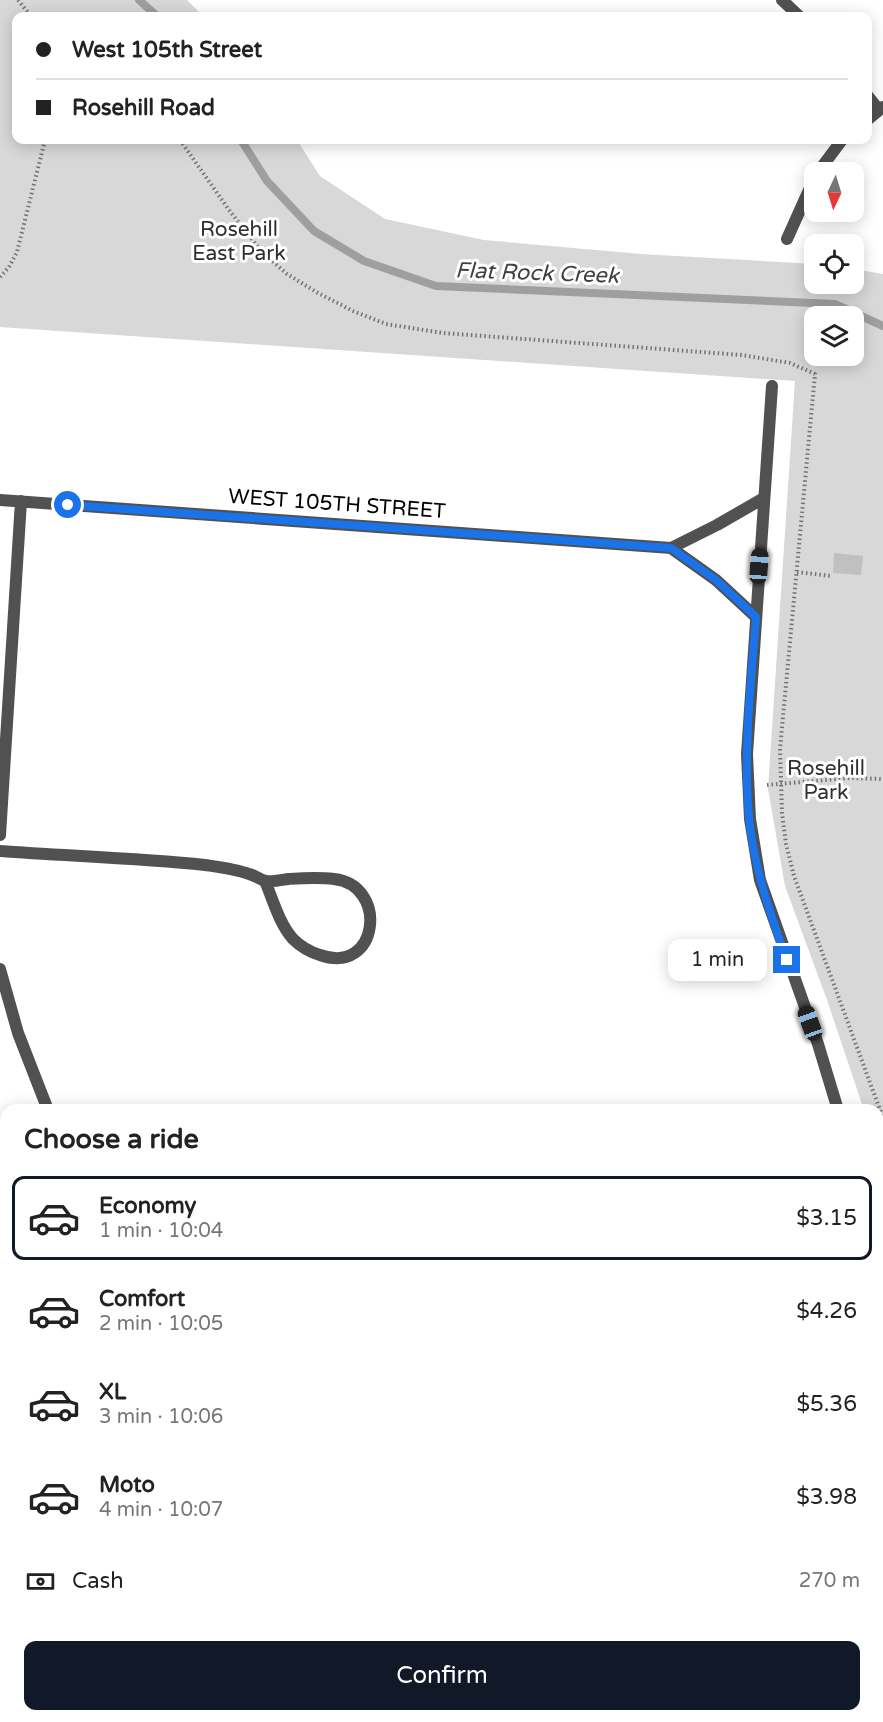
<!DOCTYPE html>
<html lang="en">
<head>
<meta charset="utf-8">
<style>
	body { margin:0; font-family:"Varela Round",sans-serif; background:#f6f6f6; color:#222; height:100vh; display:flex; flex-direction:column; font-size:22px; white-space:nowrap }
	* { box-sizing:border-box; margin:0 }
	p { font-size:20px; color:#767676 }
	.icon { flex:none; width:33px; height:33px; fill:none; stroke:currentColor; stroke-width:2; stroke-linecap:round; stroke-linejoin:round }
	.map { position:relative; flex:1; overflow:hidden }
	.drawer { position:absolute; left:0px; top:1104px; width:884px; height:618px; display:flex; flex-direction:column; background:#fff; border-radius:18px 18px 0 0; box-shadow:0 3px 15px #0003 }
	.drawer>* { flex:none }
	.top-card { position:absolute; left:12px; top:12px; width:860px; height:132px; border-radius:12px; box-shadow:0 3px 15px #0003; display:grid; align-content:center; height:132px; padding:0 24px; background:#fff }
	.needle { width:39px; rotate:184deg }
	.fabs { position:absolute; left:804px; top:162px; display:grid; gap:12px }
	.fabs a { display:grid; place-items:center; width:60px; height:60px; border-radius:12px; background:#fff; box-shadow:0 3px 15px #0003; font-size:30px }
	.end { position:absolute; width:27px; height:27px; margin:-14px; border:8px solid #1a73e8; background:#fff; box-shadow:0 0 0 3px #fff }
	.from { border-radius:50% }
	.bubble { position:absolute; height:42px; border-radius:12px; background:#fff; box-shadow:0 3px 15px #0003; font-size:20px; font-weight:600; line-height:42px; text-align:center }
	.car { position:absolute; width:18px; height:36px; margin:-18px -9px; border-radius:8px; box-shadow:0 0 4px 2px #0007; background:linear-gradient(#222 24%,#8ab4d8 0 40%,#222 0 76%,#8ab4d8 0 86%,#222 0) }
	.top-card b { display:flex; align-items:center; gap:21px; height:57px; font-size:22px }
	.top-card b+b { border-top:2px solid #e0e0e0 }
	.top-card i { width:15px; height:15px; background:#222 }
	ul { padding:0; list-style:none }
	li { display:flex; align-items:center; gap:18px; height:84px; margin:0 12px 9px; padding:0 12px; border:3px solid transparent; border-radius:12px }
	li div { flex:1 }
	li b { display:block; font-size:22px }
	li em { font-style:normal; font-weight:600 }
	li.on { border-color:#111827 }
	li>.icon { width:54px; height:54px; stroke-width:1.5 }
	h2 { padding:0 24px; font-size:27px; line-height:72px }
	.pay { display:flex; align-items:center; gap:15px; height:66px; padding:0 24px; font-size:22px }
	.pay p { margin-inline-start:auto }
	.action { display:flex; gap:12px; margin-top:auto; padding:12px 24px }
	.action a { flex:1; height:69px; border-radius:12px; background:#111827; color:#fff; font-size:24px; font-weight:600; line-height:69px; text-align:center }
	.map>svg:first-child { display:block }
</style>
</head>
<body>
<div class="map">
<svg width="883" height="1722" viewBox="0 0 883 1722">
	<rect width="100%" height="100%" fill="#fff"/>
	<path fill="#d8d8d8" fill-rule="evenodd" d="M0 0H187L203 16H16V140H297L320 176 385 219 484 240 641 254 814 264V284H854V269L883 274V1166L878 1150V1110H864L827 1000 785 886 768 789 795 381 0 327ZM814 316H854V356H814Z"/>
	<g fill="none" stroke-linecap="round" stroke-linejoin="round">
		<path stroke="#9f9f9f" stroke-width="8" d="M139 0 157 16
			M241 140 267 181 314 231 364 261 436 286 835 304 883 326"/>
	</g>
	<path fill="#c0c0c0" d="M834 553 863 556 861 575 833 573Z"/>
	<g fill="none" stroke-linecap="round" stroke-linejoin="round">
		<path stroke="#737373" stroke-width="4" stroke-dasharray="1.5 3" stroke-linecap="butt" d="M18 0 31 16
			M180 140 229 210 262 252 287 274 318 293 353 311 386 324 443 333 742 355 790 363 815 374 780 749 782 813 786 844 794 876 883 1118
			M0 277 9 267 17 252 45 140
			M797 572 831 576
			M767 785 850 778 883 779"/>
		<path stroke="#515151" stroke-width="12" d="M782 0 799 16
			M867 95 879 110
			M867 120 883 107
			M818 172 842 140
			M787 239 814 179
			M772 386 747 754 750 819 760 880 818 1044 838 1110
			M0 500 671 548 717 525 764 498
			M671 548 716 580 756 617
			M0 835 21 501
			M0 851C68 856 137 858 205 865 219 867 236 869 249 874 255 875 260 880 266 881 272 882 282 880 288 879 304 878 318 877 334 879 389 885 379 976 320 955 310 952 300 946 293 939 279 923 273 900 265 881
			M0 969 18 1033 48 1110
			M878 1235 883 1252
			M878 1625 883 1543
			M127 1722 128 1716
			M496 1722V1716
			M871 1722V1716"/>
	</g>
	<g fill="none" stroke-linecap="round" stroke-linejoin="round">
		<path stroke="#1a73e8" stroke-width="8" d="M68 505 671 548 716 580 756 617C751 684 743 751 749 818 754 867 770 914 787 960"/>
	</g>
	<g text-anchor="middle" dominant-baseline="central" stroke-width="6" stroke-linejoin="round" paint-order="stroke">
		<g font-size="21" fill="#2f2f2f" stroke="#fff">
			<text x="239" y="229">Rosehill<tspan x="239" dy="24">East Park</tspan></text>
			<text x="826" y="768">Rosehill<tspan x="826" dy="24">Park</tspan></text>
		</g>
		<g font-size="21" fill="#000" stroke="#fff">
			<text transform="translate(337 504) rotate(4)">WEST 105TH STREET</text>
		</g>
		<g font-size="22" font-style="italic" fill="#404040" stroke="#fff">
			<text transform="translate(537 273) rotate(2)">Flat Rock Creek</text>
		</g>
	</g>
</svg>
<div class="fabs">
<a><svg class="needle" viewBox="-14 -14 28 28"><path d="M0-13l5 13h-10z" fill="#e53935"/><path d="M0 13l5-13h-10z" fill="#767676"/></svg></a>
<a><svg class="icon" aria-label="locate" viewBox="0 0 24 24"><circle cx="12" cy="12" r="6"/><path d="M12 2v4M12 18v4M2 12h4M18 12h4"/></svg></a>
<a><svg class="icon" aria-label="layers" viewBox="0 0 24 24"><path d="M12 4l9 5-9 5-9-5zM3 14l9 5 9-5"/></svg></a>
</div>
<i class="end from" style="left:68px;top:505px"></i>
<i class="end" style="left:787px;top:960px"></i>
<div class="bubble" style="left:668px;top:939px;width:99px">1 min</div>
<i class="car" style="left:759px;top:566px;rotate:4deg"></i>
<i class="car" style="left:810px;top:1023px;rotate:340deg"></i>
<div class="top-card">
<b><i class="from"></i>West 105th Street</b>
<b><i></i>Rosehill Road</b>
</div>
<section class="drawer">
<h2>Choose a ride</h2>
<ul>
<li class="on"><svg class="icon" aria-label="car" viewBox="0 0 24 24"><path d="M5 17H2v-5l4-1 3-4h7l3 4 3 1v5h-3M9 17h6M6 11h13"/><circle cx="7" cy="17" r="2"/><circle cx="17" cy="17" r="2"/></svg><div><b>Economy</b><p>1 min · 10:04</p></div><em>$3.15</em></li>
<li><svg class="icon" aria-label="car" viewBox="0 0 24 24"><path d="M5 17H2v-5l4-1 3-4h7l3 4 3 1v5h-3M9 17h6M6 11h13"/><circle cx="7" cy="17" r="2"/><circle cx="17" cy="17" r="2"/></svg><div><b>Comfort</b><p>2 min · 10:05</p></div><em>$4.26</em></li>
<li><svg class="icon" aria-label="car" viewBox="0 0 24 24"><path d="M5 17H2v-5l4-1 3-4h7l3 4 3 1v5h-3M9 17h6M6 11h13"/><circle cx="7" cy="17" r="2"/><circle cx="17" cy="17" r="2"/></svg><div><b>XL</b><p>3 min · 10:06</p></div><em>$5.36</em></li>
<li><svg class="icon" aria-label="car" viewBox="0 0 24 24"><path d="M5 17H2v-5l4-1 3-4h7l3 4 3 1v5h-3M9 17h6M6 11h13"/><circle cx="7" cy="17" r="2"/><circle cx="17" cy="17" r="2"/></svg><div><b>Moto</b><p>4 min · 10:07</p></div><em>$3.98</em></li>
</ul>
<div class="pay"><svg class="icon" aria-label="cash" viewBox="0 0 24 24"><path d="M3 7h18v10H3z"/><circle cx="12" cy="12" r="2"/></svg>Cash<p>270 m</p></div>
<div class="action"><a>Confirm</a></div>
</section>
</div>
</body>
</html>
